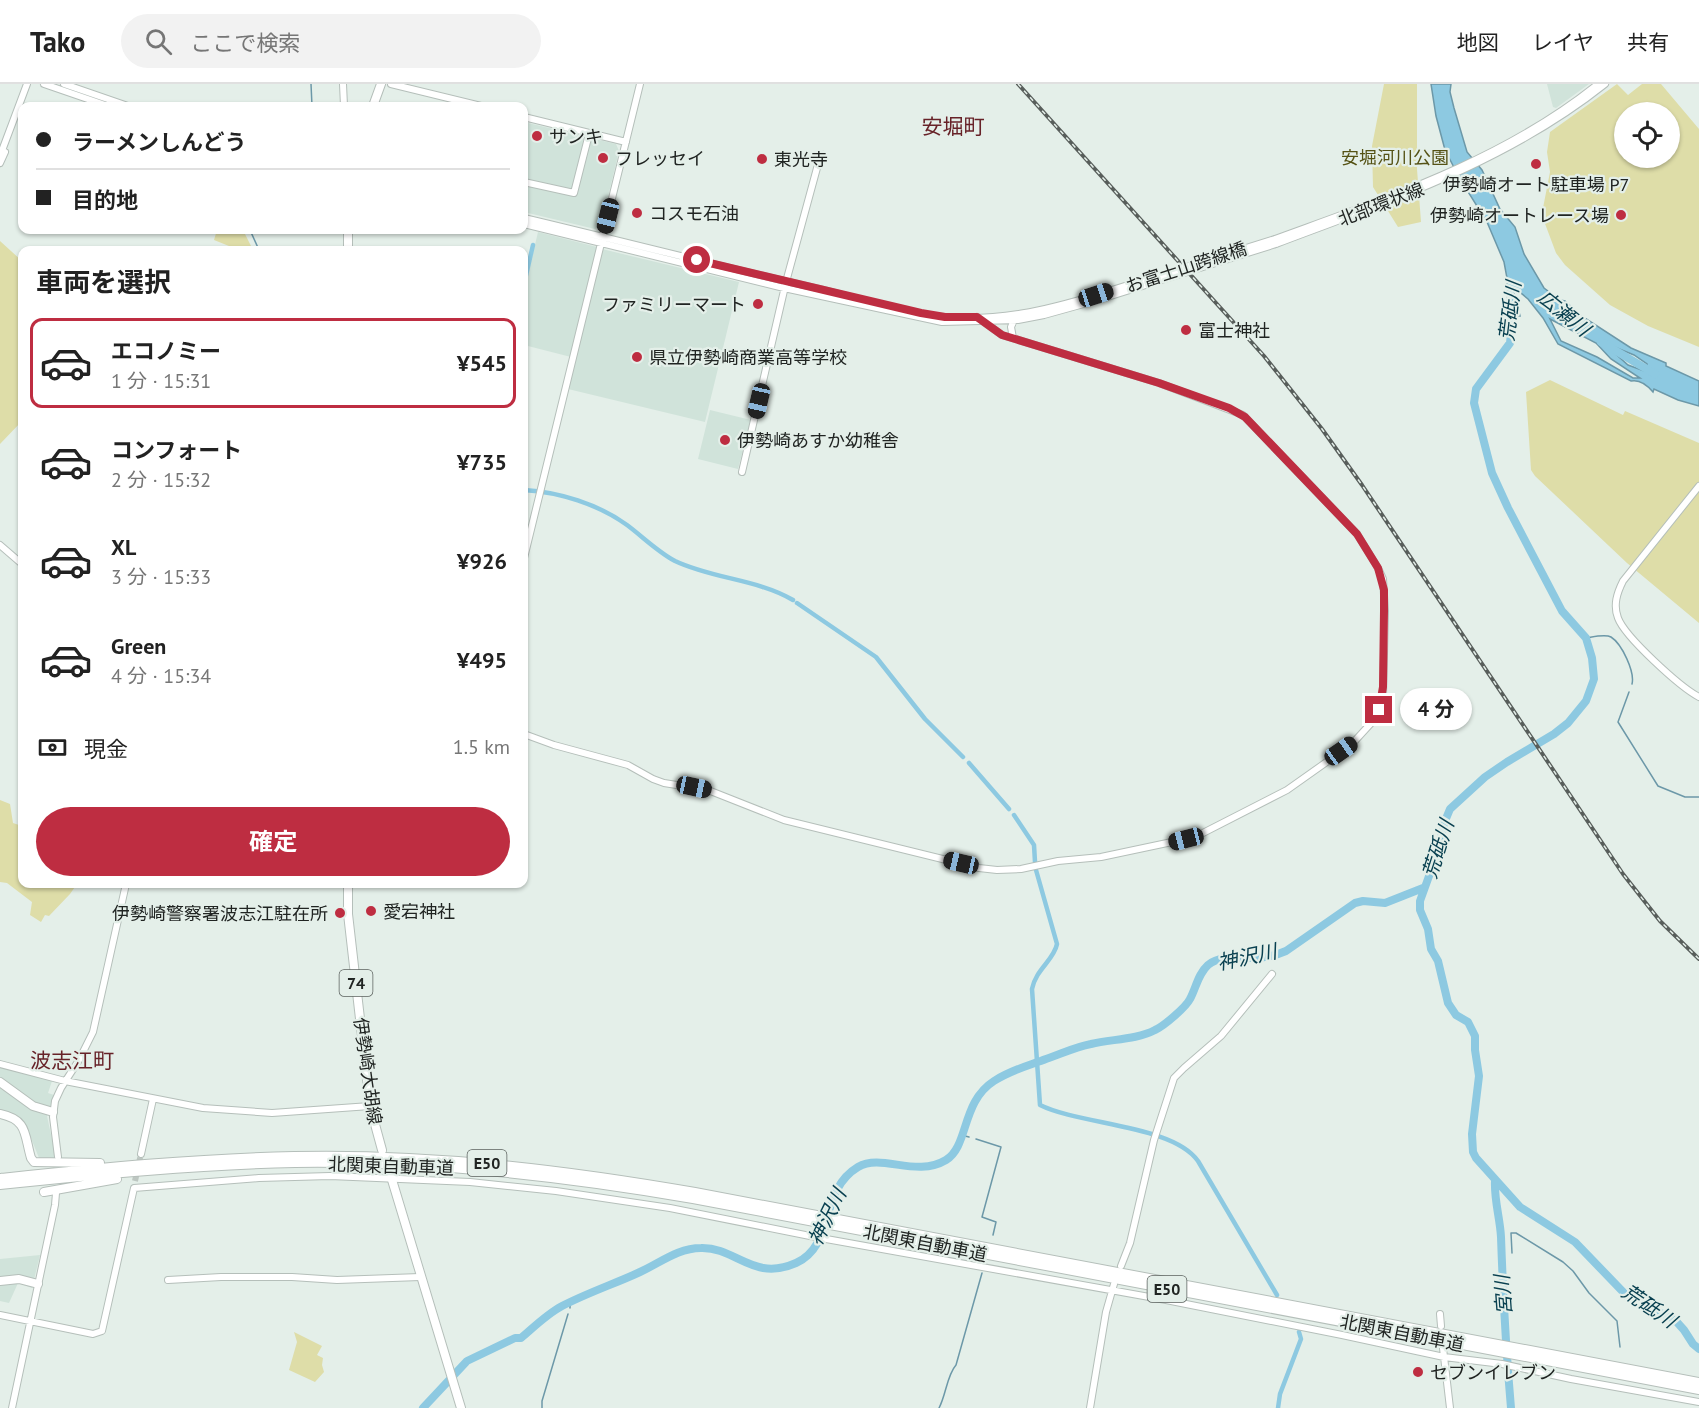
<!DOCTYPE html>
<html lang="ja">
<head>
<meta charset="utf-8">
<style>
	body { margin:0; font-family:"PT Sans","Noto Sans JP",sans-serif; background:#f2f2f2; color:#222; height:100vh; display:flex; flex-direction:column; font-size:22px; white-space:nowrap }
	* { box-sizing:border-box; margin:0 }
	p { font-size:20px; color:#767676 }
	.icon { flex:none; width:33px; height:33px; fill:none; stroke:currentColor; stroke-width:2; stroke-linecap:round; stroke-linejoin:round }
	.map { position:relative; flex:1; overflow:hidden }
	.details { position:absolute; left:18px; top:162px; width:510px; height:642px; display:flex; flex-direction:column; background:#fff; border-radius:12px; box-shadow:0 2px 4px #0004 }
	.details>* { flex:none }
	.hud { position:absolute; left:18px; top:18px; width:510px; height:132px; border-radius:12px; box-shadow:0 2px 4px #0004; display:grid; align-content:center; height:132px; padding:0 18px; background:#fff }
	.controls { position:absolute; left:1614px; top:18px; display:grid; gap:12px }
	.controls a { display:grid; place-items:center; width:66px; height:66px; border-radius:50%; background:#fff; box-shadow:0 2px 4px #0004; font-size:30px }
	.end { position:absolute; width:27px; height:27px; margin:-14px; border:8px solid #be2d41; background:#fff; box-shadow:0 0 0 3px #fff }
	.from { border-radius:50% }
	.bubble { position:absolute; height:42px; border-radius:21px; background:#fff; box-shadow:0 2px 4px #0004; font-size:20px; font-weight:700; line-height:42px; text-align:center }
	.car { position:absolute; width:18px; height:36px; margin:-18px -9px; border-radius:8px; box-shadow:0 0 4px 2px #0007; background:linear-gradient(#222 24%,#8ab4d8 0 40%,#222 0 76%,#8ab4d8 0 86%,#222 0) }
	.hud b { display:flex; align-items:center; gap:21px; height:57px; font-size:22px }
	.hud b+b { border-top:2px solid #e0e0e0 }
	.hud i { width:15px; height:15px; background:#222 }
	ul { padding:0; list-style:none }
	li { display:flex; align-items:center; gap:18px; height:90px; margin:0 12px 9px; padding:0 6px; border:3px solid transparent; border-radius:12px }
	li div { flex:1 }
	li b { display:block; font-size:22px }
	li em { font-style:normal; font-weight:700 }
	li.on { border-color:#be2d41 }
	li>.icon { width:54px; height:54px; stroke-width:1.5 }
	h2 { padding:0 18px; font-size:27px; line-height:72px }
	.pay { display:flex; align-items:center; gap:15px; height:66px; padding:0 18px; font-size:22px }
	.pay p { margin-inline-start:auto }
	.action { display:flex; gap:12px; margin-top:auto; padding:12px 18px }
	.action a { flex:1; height:69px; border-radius:36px; background:#be2d41; color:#fff; font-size:24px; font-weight:700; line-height:69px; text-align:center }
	header { display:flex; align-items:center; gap:36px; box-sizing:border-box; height:84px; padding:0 30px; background:#fff; border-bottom:2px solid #e0e0e0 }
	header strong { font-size:28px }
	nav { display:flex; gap:33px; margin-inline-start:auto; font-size:21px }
	.search { width:420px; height:54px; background:#f2f2f2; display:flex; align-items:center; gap:15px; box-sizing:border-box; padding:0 21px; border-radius:33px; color:#767676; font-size:22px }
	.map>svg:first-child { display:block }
</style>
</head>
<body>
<header>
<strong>Tako</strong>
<div class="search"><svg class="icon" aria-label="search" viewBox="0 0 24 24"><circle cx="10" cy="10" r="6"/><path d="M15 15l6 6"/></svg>ここで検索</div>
<nav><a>地図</a><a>レイヤ</a><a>共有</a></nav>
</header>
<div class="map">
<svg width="1699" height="1324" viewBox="0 0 1699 1324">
	<rect width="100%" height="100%" fill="#e4efe9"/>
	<path fill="#d0e3da" d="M1547 0H1589L1556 24 1553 23Z
		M524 38 616 60 619 67 601 142 595 145 524 128Z
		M538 148 597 163 571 273 524 261V207Z
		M602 165 739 198 705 338 568 305Z
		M710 326 751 336 738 385 698 375Z
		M0 983 52 997 48 1009 54 1011 47 1032 55 1069 54 1074 49 1077 39 1074 31 1054 21 1051 19 1044 13 1038 0 1035Z
		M40 1171 32 1204 18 1199 9 1219 0 1217V1175Z"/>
	<path fill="#dedda8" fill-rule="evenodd" d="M1384 0H1417V85L1421 138 1398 143 1373 103 1372 62Z
		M1617 0 1628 11 1642 0H1661L1699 45V263L1648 242 1610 221 1565 181 1556 169 1544 137 1543 124 1550 88 1547 68 1550 48ZM1624 28H1670V74H1624Z
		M217 146H243L253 166H239L214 156Z
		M0 157 22 177V337L0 360Z
		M1550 296 1623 331 1625 327 1699 359V539L1627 479 1535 392 1531 386 1526 308Z
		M0 716 10 720 13 739 22 742V800H77L70 810 49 832 45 831 41 838 30 831 32 818 7 799 0 798Z
		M294 1248 322 1262 317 1271 323 1274 322 1281 324 1288 315 1298 289 1286 297 1258Z"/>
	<path fill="#8dc9e1" stroke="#6c98a8" stroke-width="1.5" fill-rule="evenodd" d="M1431 0H1451L1450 8 1454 24 1467 68 1482 86 1500 125 1515 143 1524 170 1544 204 1560 216 1565 217 1580 231 1631 264 1666 279V282L1699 297V322L1678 316 1654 305 1653 308C1648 302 1641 295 1631 297L1558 260 1543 234 1528 215 1516 205 1514 209 1520 232 1508 231 1507 194 1504 178 1487 138 1460 95 1445 66 1436 32ZM1550 235 1596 259 1611 275 1640 294H1633L1597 273 1561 257ZM1607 260 1634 271 1647 280V288L1628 281 1608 263Z"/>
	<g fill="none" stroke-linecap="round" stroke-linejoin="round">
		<path stroke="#6c98a8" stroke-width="1.5" d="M311 0 312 22
			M250 146 259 166
			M1586 554C1593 553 1605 550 1611 553 1622 560 1635 588 1632 600
			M1629 608 1618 638 1658 702 1685 713H1699
			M961 1051 969 1053
			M976 1055 1001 1063 982 1133 996 1138 993 1151
			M1501 1150H1503
			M1512 1169 1511 1149H1516L1563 1178 1573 1187 1589 1209 1617 1237 1620 1263
			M570 1224V1219
			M542 1324V1317L568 1230
			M939 1324C946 1311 947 1291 956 1281L982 1189"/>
		<path stroke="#8dc9e1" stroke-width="4.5" d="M524 200 533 161
			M524 406C559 408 598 420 627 441 643 453 658 468 675 477 713 495 757 495 793 516
			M797 519 876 573 925 635 963 673
			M969 679 1009 725
			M1014 731 1034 761 1035 778
			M1036 786 1057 860C1054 876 1036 885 1032 905L1040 1021C1080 1041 1173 1041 1198 1077L1277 1211
			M1278 1324 1280 1310 1301 1255 1299 1248"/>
		<path stroke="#8dc9e1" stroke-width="8" d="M1512 222 1513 232 1510 259 1476 305 1474 319 1492 389 1508 424 1562 527 1586 554 1592 574 1594 595 1586 617 1568 639 1554 650 1507 678 1485 693 1450 725 1445 737 1437 770 1420 817V826L1428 845 1431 865 1438 877 1448 919 1456 931 1468 938 1475 952V966L1479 992 1472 1050 1473 1068 1476 1074 1520 1123 1575 1158 1627 1212 1675 1236 1684 1246 1693 1260 1699 1265
			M1601 258 1655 290
			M1495 1097C1494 1116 1500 1134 1501 1153 1503 1210 1506 1267 1511 1324
			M423 1324 467 1277 515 1254H521C534 1243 547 1230 562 1222 587 1209 614 1200 640 1188 660 1179 678 1164 701 1164 736 1163 753 1198 796 1179 836 1161 818 1107 858 1083 882 1069 916 1094 946 1076 969 1062 961 1018 994 997 1011 986 1027 982 1046 975 1061 970 1075 963 1091 960 1111 955 1136 956 1155 946 1164 942 1186 923 1190 915 1196 904 1198 890 1208 881 1221 870 1243 875 1258 874 1268 873 1277 871 1286 867L1355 819 1363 817 1385 819 1423 804"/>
		<path stroke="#bdc6c1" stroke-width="6" stroke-dasharray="6 3" stroke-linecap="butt" d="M135 1097 141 1070"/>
		<defs>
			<path id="tertiary" d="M44 0 108 22
				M64 0 128 22
				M343 0 344 22
				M391 0 481 22
				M524 33 626 58
				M0 72 27 0
				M0 79 5 68
				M524 98 574 109 589 50
				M524 134C621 157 718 182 815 204 858 214 901 229 944 233 997 238 1047 226 1096 211
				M524 140 784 204 942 238 1018 236 1044 231 1098 216
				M1275 155C1387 114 1504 76 1598 0
				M1276 160C1392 116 1507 78 1605 0
				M1013 254 1011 243 1014 236
				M742 388 786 198 820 73 823 71
				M1699 402 1623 497C1617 509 1613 521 1618 534 1625 553 1680 603 1699 613
				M0 461 22 480
				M524 474 640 0
				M524 650 554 661 628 681 653 695 664 699 708 706 784 736 979 784 997 786 1021 785 1058 777 1101 773 1186 755 1201 750 1287 706 1352 660 1374 636 1383 612 1385 527 1383 495 1378 484 1357 450 1243 331 1159 299 1002 251 977 233
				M0 980 65 997 203 1024 272 1029 370 1022
				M141 1070 153 1015
				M58 1073 53 1033 55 1017 61 1004 79 976 93 948 126 800
				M1121 1182 1130 1159 1154 1056 1174 994 1184 984 1221 952 1272 890
				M168 1196 221 1193H292L337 1196 420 1193
				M1440 1230 1441 1242
				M0 1231 93 1250 102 1247 134 1104 259 1094 330 1092 470 1098 556 1107 670 1124 815 1153 1166 1216 1342 1251 1444 1273 1502 1280 1571 1295 1699 1318
				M1443 1264 1450 1324
				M12 1324 55 1121 56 1109
				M1090 1324 1106 1228 1114 1200"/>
			<path id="primary" d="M373 22 381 0
				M348 146V166
				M348 800V830L370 1022 382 1066
				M389 1086 461 1324"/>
			<path id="motorway" d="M0 998 33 1022 53 1028
				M0 1030C28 1036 24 1050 31 1074L34 1078 100 1079
				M0 1094C98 1084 195 1074 294 1072 429 1069 562 1085 695 1108L1699 1298
				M0 1101C98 1091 196 1081 295 1079 429 1077 561 1092 693 1115L1699 1306
				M44 1108 117 1095
				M0 1197 19 1195 38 1200"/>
		</defs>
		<use href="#tertiary" stroke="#b5bfba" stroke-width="8"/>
		<use href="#primary" stroke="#b5bfba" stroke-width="10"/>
		<use href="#motorway" stroke="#b5bfba" stroke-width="10"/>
		<use href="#tertiary" stroke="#fff" stroke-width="6"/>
		<use href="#primary" stroke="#fff" stroke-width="8"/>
		<use href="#motorway" stroke="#fff" stroke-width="8"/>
		<defs>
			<path id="rail" d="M1018 0 1264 272 1322 345 1362 401 1623 790 1660 837 1699 875"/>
		</defs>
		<use href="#rail" stroke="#585e5b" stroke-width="4"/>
		<use href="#rail" stroke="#e4efe9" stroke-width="1.5" stroke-dasharray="4.5" stroke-linecap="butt"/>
		<defs>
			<path id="tertiary-bridge" d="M1096 211 1275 155
				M1098 216 1276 160"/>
		</defs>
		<use href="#tertiary-bridge" stroke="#b5bfba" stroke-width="8" stroke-linecap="butt"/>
		<use href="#tertiary-bridge" stroke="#fff" stroke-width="6"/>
	</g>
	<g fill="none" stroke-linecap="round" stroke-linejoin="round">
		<path stroke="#be2d41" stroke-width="8" d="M697 176 921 229 945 233H977L1002 251 1159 299 1229 324 1245 333 1357 450 1378 484 1384 506V527L1383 603 1379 626"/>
	</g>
	<g fill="#be2d41" stroke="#e4efe9" stroke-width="2">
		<circle cx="537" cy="52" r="6"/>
		<circle cx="603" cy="74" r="6"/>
		<circle cx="762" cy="75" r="6"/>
		<circle cx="1536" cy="80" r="6"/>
		<circle cx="637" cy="129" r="6"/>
		<circle cx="1621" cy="131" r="6"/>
		<circle cx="758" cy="220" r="6"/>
		<circle cx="1186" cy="246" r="6"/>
		<circle cx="637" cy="273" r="6"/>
		<circle cx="725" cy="356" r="6"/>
		<circle cx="371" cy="827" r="6"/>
		<circle cx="340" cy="829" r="6"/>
		<circle cx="1418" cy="1288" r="6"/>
	</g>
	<g text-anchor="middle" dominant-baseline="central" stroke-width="4.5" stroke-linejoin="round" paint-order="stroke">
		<g fill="#e4efe9" stroke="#5b615e" stroke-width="1.5">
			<rect x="339.5" y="886" width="33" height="26" rx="4.5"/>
			<rect x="467.5" y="1066" width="39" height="26" rx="4.5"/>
			<rect x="1147.5" y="1192" width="39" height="26" rx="4.5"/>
		</g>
		<g font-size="16" font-weight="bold" fill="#202422">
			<text x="356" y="899">74</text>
			<text x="487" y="1079">E50</text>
			<text x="1167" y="1205">E50</text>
		</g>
		<g font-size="18" fill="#202422" stroke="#e4efe9" text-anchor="start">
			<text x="549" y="52">サンキ</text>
			<text x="615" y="74">フレッセイ</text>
			<text x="774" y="75">東光寺</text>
			<text x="1536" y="100" text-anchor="middle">伊勢崎オート駐車場 P7</text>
			<text x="649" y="129">コスモ石油</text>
			<text x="1609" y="131" text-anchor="end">伊勢崎オートレース場</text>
			<text x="746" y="220" text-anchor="end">ファミリーマート</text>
			<text x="1198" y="246">富士神社</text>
			<text x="649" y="273">県立伊勢崎商業高等学校</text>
			<text x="737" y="356">伊勢崎あすか幼稚舎</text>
			<text x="383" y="827">愛宕神社</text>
			<text x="328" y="829" text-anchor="end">伊勢崎警察署波志江駐在所</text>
			<text x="1430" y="1288">セブンイレブン</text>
		</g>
		<g font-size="18" fill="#555215" stroke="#e4efe9">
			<text x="1395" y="73">安堀河川公園</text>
		</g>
		<g font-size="18" fill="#202422" stroke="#e4efe9">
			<text transform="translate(1381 120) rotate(-21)">北部環状線</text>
			<text transform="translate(1186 183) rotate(-18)">お富士山跨線橋</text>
			<text transform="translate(368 987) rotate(82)">伊勢崎大胡線</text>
			<text transform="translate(391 1082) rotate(2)">北関東自動車道</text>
			<text transform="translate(925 1159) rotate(11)">北関東自動車道</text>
			<text transform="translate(1402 1249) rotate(11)">北関東自動車道</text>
		</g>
		<g font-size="20" font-style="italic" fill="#094050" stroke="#e4efe9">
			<text transform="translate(1510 227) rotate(-83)">荒砥川</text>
			<text transform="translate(1564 229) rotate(39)">広瀬川</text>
			<text transform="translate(1438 765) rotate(-72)">荒砥川</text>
			<text transform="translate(1247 873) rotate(-12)">神沢川</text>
			<text transform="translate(827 1133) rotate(-64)">神沢川</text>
			<text transform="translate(1503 1211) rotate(-94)">宮川</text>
			<text transform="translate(1649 1222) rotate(34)">荒砥川</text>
		</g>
		<g font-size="21" fill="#672228" stroke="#e4efe9">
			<text x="953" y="42">安堀町</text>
			<text x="72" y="976">波志江町</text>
		</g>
	</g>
</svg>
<div class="controls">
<a><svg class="icon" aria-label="locate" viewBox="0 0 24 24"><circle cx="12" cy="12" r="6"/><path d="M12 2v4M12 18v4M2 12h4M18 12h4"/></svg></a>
</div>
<i class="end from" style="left:697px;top:176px"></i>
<i class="end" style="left:1379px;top:626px"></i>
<div class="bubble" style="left:1400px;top:604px;width:72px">4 分</div>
<i class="car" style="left:608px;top:132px;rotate:194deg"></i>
<i class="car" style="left:1096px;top:211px;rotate:72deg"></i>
<i class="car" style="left:759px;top:317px;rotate:193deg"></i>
<i class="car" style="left:1341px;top:667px;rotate:55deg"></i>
<i class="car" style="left:694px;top:703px;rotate:102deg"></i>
<i class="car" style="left:1186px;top:755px;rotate:256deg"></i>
<i class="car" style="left:961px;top:779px;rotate:283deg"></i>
<div class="hud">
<b><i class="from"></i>ラーメンしんどう</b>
<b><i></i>目的地</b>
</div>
<section class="details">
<h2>車両を選択</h2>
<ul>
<li class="on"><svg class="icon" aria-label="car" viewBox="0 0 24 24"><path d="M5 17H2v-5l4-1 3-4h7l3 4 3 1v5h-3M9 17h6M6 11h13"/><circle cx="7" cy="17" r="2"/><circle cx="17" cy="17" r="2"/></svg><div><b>エコノミー</b><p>1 分 · 15:31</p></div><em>¥545</em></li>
<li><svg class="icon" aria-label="car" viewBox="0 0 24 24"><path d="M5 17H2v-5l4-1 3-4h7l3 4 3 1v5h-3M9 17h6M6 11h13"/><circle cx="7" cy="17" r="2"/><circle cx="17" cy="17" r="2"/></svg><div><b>コンフォート</b><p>2 分 · 15:32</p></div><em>¥735</em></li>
<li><svg class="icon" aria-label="car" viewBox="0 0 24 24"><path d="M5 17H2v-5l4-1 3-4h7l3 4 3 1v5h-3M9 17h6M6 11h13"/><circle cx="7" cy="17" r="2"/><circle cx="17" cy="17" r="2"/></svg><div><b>XL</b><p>3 分 · 15:33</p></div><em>¥926</em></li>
<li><svg class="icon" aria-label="car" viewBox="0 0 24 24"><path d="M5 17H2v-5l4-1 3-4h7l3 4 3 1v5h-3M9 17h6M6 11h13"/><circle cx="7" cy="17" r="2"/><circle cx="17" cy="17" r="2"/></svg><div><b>Green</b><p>4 分 · 15:34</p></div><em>¥495</em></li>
</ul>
<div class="pay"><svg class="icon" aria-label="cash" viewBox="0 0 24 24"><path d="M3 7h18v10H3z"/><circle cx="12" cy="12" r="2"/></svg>現金<p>1.5 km</p></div>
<div class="action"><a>確定</a></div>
</section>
</div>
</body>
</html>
